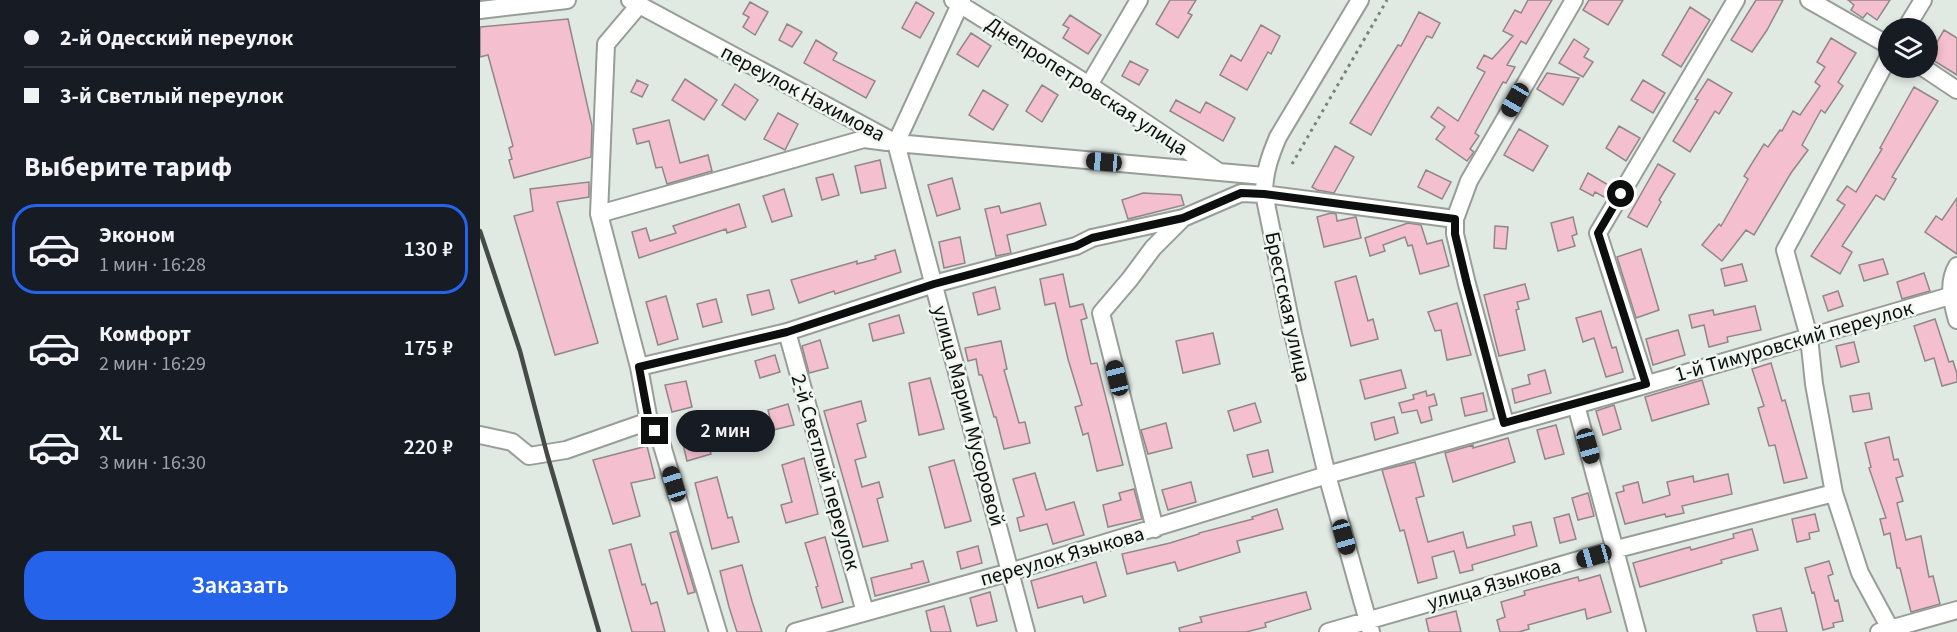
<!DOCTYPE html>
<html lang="ru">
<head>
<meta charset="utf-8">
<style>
	body { margin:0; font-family:"Source Sans 3",sans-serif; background:#20242c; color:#f1f3f6; height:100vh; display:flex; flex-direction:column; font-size:22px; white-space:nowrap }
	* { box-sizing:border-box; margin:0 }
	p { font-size:20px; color:#9ea1a6 }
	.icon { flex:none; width:33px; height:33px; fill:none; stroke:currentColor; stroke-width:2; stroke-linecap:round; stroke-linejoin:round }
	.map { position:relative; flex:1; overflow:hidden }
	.side { display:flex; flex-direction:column; background:#171b24; width:480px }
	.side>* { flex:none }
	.hud { display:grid; align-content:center; height:132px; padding:0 24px; background:#171b24 }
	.tools { position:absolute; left:1398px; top:18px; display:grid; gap:12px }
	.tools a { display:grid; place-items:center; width:60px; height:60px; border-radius:50%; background:#171b24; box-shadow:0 3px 9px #0003; font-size:30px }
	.end { position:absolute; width:27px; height:27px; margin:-14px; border:8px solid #0c0f0d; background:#fff; box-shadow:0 0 0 3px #fff }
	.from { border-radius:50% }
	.bubble { position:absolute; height:42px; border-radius:21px; background:#171b24; box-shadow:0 3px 9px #0003; font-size:20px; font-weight:600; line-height:42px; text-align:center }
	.car { position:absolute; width:18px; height:36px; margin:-18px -9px; border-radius:8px; box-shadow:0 0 4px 2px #0007; background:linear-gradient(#222 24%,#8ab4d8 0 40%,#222 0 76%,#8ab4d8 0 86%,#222 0) }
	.hud b { display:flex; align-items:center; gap:21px; height:57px; font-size:22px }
	.hud b+b { border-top:2px solid #363941 }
	.hud i { width:15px; height:15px; background:#f1f3f6 }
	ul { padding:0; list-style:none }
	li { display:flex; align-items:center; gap:18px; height:90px; margin:0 12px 9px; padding:0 12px; border:3px solid transparent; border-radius:24px }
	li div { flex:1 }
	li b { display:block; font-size:22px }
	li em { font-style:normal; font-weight:600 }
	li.active { border-color:#2563eb }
	li>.icon { width:54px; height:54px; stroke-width:1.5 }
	h2 { padding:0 24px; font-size:27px; line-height:72px }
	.primary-button { display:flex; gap:12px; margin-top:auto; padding:12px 24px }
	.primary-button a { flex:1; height:69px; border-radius:24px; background:#2563eb; color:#fff; font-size:24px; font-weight:600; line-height:69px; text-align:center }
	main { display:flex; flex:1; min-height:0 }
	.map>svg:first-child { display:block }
</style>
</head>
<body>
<main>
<section class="side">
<div class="hud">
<b><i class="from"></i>2-й Одесский переулок</b>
<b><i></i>3-й Светлый переулок</b>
</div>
<h2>Выберите тариф</h2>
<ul>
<li class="active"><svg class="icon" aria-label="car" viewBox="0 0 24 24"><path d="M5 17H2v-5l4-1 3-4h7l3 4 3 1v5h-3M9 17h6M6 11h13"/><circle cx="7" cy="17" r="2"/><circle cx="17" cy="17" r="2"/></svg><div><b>Эконом</b><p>1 мин · 16:28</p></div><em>130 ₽</em></li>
<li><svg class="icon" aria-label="car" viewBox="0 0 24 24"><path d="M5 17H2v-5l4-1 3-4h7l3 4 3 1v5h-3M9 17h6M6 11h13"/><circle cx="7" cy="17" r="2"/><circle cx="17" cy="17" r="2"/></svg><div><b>Комфорт</b><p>2 мин · 16:29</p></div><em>175 ₽</em></li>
<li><svg class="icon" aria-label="car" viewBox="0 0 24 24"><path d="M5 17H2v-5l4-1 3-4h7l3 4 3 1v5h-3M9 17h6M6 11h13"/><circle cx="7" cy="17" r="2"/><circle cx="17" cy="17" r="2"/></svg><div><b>XL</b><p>3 мин · 16:30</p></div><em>220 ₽</em></li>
</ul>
<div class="primary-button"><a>Заказать</a></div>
</section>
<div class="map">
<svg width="1477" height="632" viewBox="0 0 1477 632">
	<rect width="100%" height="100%" fill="#e1e9e3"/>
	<path fill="#f4bfcf" stroke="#908789" stroke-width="1.5" d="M690 0H716L708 13 712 15 698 38 676 24Z
		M1048 0H1072L1046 44 1041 41 1027 65 1035 67 1026 83 1023 82 995 133 999 136 990 149 994 152 987 161 956 139 965 127 951 117 958 107 978 121 1005 72 997 68 1004 55 1012 59 1033 36 1023 31 1035 10 1041 13Z
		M1109 0H1143L1128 25 1103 10Z
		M1276 0H1303L1287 30 1272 52 1251 40Z
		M1368 0H1410L1397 20 1387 13 1383 18 1371 10 1374 5Z
		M270 2 288 12 275 35 263 27 269 17 263 14Z
		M436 2 454 13 440 38 422 28Z
		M1210 7 1230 20 1201 67 1182 55Z
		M939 12 960 23 952 38 947 36 891 135 870 123 918 45 921 46Z
		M590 15 621 35 608 54 583 38 589 28 583 25Z
		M88 19 112 126 111 157 34 178 29 160 32 159 29 148 33 146 8 55 0 57V27Z
		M307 24 322 32 312 47 299 40Z
		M781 25 800 36 791 54 788 52 767 90 740 75 751 55 761 61Z
		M1464 30 1477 38V75L1448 57Z
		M491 33 511 46 498 67 477 54Z
		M1351 38 1376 53 1358 82 1363 86 1345 113 1341 110 1322 145 1328 150 1311 173 1274 235 1266 230 1242 261 1222 245 1239 224 1241 226 1268 179 1264 176 1284 144 1288 147 1300 130 1302 131 1313 111 1320 115 1340 86 1335 82 1345 67 1337 62Z
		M1094 39 1109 49 1104 57 1113 62 1103 77 1079 63Z
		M336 40 357 53 353 60 395 81 386 98 324 63Z
		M650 61 668 70 659 85 642 76Z
		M1067 73 1099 78 1083 105 1057 89Z
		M205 79 237 100 224 120 192 100Z
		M1228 79 1252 93 1239 114 1235 111 1210 152 1193 141 1218 100 1215 99Z
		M157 80 168 85 162 97 151 92Z
		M1163 80 1185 93 1173 113 1151 100Z
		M255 84 278 100 265 120 242 105Z
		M562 85 578 95 562 122 546 111Z
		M1434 87 1458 101 1412 177 1416 179 1404 200 1396 195 1362 246 1372 252 1360 274 1331 256 1365 205 1357 200 1367 186 1376 192 1402 149 1400 148Z
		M503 90 528 105 513 130 489 115Z
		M696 100 720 113 726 102 755 118 743 141 690 111Z
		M298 113 318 124 305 150 284 139Z
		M189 120 200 163 228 155 232 171 187 184 182 167 176 168 169 141 157 144 153 129Z
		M1139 126 1160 138 1146 161 1126 148Z
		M1039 129 1068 146 1053 171 1024 155Z
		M855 146 874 157 854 193 837 190 832 187Z
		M400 160 406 188 381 193 375 166Z
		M1178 164 1195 174 1179 200 1181 202 1167 227 1148 217Z
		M946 170 971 182 962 199 938 187Z
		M1108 173 1130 186 1124 197 1115 192 1113 196 1100 189Z
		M353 174 359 195 342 200 336 178Z
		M472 178 480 209 457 216 448 185Z
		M109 182V197L77 202 118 343 75 355 34 216 53 211 50 189Z
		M304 189 312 216 292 222 283 196Z
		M663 193 701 195 704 205 648 219 642 200Z
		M1477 198V254L1445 232 1456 216 1462 220Z
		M560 203 566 225 527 235 531 253 516 256 505 209 519 206 521 213Z
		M259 204 266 227 247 233 246 229 159 258 152 232 166 228 170 241 196 233 193 226Z
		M851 213 856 214 857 221 876 217 881 238 844 247 837 217Z
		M1093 217 1097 234 1092 236 1095 246 1078 251 1071 223Z
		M928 223 941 225 947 244 962 240 969 266 940 274 932 245 928 246 925 237 903 245 905 251 890 256 885 238Z
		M1015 226 1028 227 1026 249 1014 248Z
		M480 237 485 263 464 268 459 242Z
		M1161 249 1179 310 1156 318 1137 257Z
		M415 250 421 272 355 294 354 291 319 303 311 280 374 262 377 261V264L396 259 395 256Z
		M1403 259 1408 274 1384 281 1379 265Z
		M1262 264 1267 281 1245 286 1241 269Z
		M1444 273 1450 291 1422 299 1417 282Z
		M583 274 590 307 603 304 607 318 601 320 611 364 617 363 643 465 617 471 608 433 603 435 595 407 602 405 588 359 575 303 565 305 560 279Z
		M876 276 888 321 893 319 898 339 871 346 855 282Z
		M1045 284 1049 299 1037 302 1039 309 1036 310 1045 350 1019 356 1004 295Z
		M515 287 520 309 498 315 493 293Z
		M289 290 294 309 272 315 267 295Z
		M1358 291 1363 306 1348 311 1343 296Z
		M186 296 198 339 178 345 166 302Z
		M236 299 242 322 223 327 217 304Z
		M977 303 991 355 967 360 961 330 955 331 948 312Z
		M1275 306 1281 330 1247 337 1248 342 1229 347 1224 325 1212 328 1209 315 1233 310 1234 315Z
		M1121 311 1132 348 1136 347 1143 372 1126 377 1114 338 1103 342 1096 318Z
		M419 315 424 333 393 341 389 324Z
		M1455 319 1469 362 1473 361 1477 374V382L1462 386 1454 358 1445 361 1434 326Z
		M1198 330 1205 355 1173 365 1166 339Z
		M733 333 740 364 703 373 696 341Z
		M340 340 348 368 329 373 322 346Z
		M521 341 527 369 524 370 539 423 545 422 550 443 524 449 516 417H514L502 375H499L496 359 488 361 485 348Z
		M1374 342 1379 362 1361 367 1356 346Z
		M295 355 300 372 280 378 275 361Z
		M1291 363 1302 401 1305 400 1327 478 1304 483 1295 445 1289 446 1278 408 1284 406 1272 369Z
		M921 370 926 388 885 399 880 380Z
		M1065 370 1071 393 1035 403 1032 389 1050 384 1048 375Z
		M450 378 464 429 439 435 429 383Z
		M1222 380 1229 404 1172 421 1165 397Z
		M206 381 212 407 192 412 185 385Z
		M946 391 947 396 954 394 957 405 949 407 952 420 941 423 937 410 922 413 919 403 934 399 933 395Z
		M1003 393 1007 411 985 416 981 398Z
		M1389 393 1392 409 1373 412 1370 396Z
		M381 401 386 421 377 424 386 457 375 460 382 487 399 482 403 497 397 499 408 541 383 547 344 411Z
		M775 403 781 422 754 431 748 411Z
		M308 404 314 425 293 430 288 410Z
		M1134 405 1141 429 1123 435 1116 411Z
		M914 417 918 433 895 440 891 423Z
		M686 423 692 448 668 454 661 430Z
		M1076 425 1084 454 1065 459 1057 430Z
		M225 434 231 454 207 461 202 440Z
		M1409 437 1414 460 1418 459 1423 476 1416 478 1423 501 1417 503 1426 540 1441 536 1449 577 1453 576 1460 604 1431 612 1420 568H1417L1410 533 1404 535 1400 519 1406 518 1389 468 1391 467 1385 443Z
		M1028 438 1035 462 973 482 965 453 993 445V448Z
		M167 446 175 478 151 483 160 516 133 524 113 460Z
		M788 450 793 472 773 477 767 455Z
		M324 458 338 514 306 523 301 505 312 502 302 465Z
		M474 460 491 521 465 528 449 467Z
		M935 462 944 496 936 498 948 542 983 532 987 548 1035 535 1033 526 1051 522 1057 546 992 565 993 570 980 573 974 551 952 557 957 578 938 583 924 530 920 531 902 470Z
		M555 473 566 510 594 502 604 535 573 544 567 524 540 531 537 518 544 516 533 479Z
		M1248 474 1252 494 1202 506 1204 513 1186 517 1185 514 1145 524 1136 493 1144 491 1143 486 1158 482 1163 503 1190 495 1187 482 1213 476 1214 482Z
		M237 477 248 518 252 517 259 542 232 549 215 483Z
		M711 482 716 502 688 510 682 490Z
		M654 489 662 519 628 527 623 505 641 500 639 493Z
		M1108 493 1114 516 1098 520 1092 498Z
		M797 509 803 529 757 541 760 552 698 571 695 562 647 574 642 554 690 543 719 534V533L773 519 772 517Z
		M1089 514 1096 539 1080 543 1074 518Z
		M1335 514 1339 531 1329 533 1330 539 1317 542 1312 519Z
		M1272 529 1278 550 1241 560 1242 563 1160 587 1153 563 1210 547 1211 550 1254 538 1253 534Z
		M197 531 215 592 208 594 190 533Z
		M345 537 363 602 342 608 336 587 338 586 325 543Z
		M151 544 162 585 165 584 171 604 177 602 185 632H152L129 550Z
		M498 546 502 563 481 569 477 552Z
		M443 561 449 582 395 596 391 578 432 568 431 564Z
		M1349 561 1353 574 1348 576 1355 601 1358 600 1363 621 1353 623 1354 627 1343 630 1334 592 1332 593 1325 568Z
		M616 562 626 596 604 603 602 596 558 608 551 581Z
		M262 565 272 601 282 632H257L249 607 240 571Z
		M1120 575 1131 612 1107 619 1105 609 1048 625 1049 629 1039 632H1020L1017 620 1025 617 1021 602 1045 595 1044 591 1098 577 1099 581Z
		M510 592 517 621 497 626 490 598Z
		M826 592 831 609 785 623 786 627 766 632H700L699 628 722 622 720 617Z
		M464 606 471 632H451L446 611Z
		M1301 608 1307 632H1277L1273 615Z
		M976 611 981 632H949L946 619Z"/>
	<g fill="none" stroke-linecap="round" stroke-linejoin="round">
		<defs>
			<path id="minor" d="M150 0 416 143 784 176
				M473 0 609 85 739 172
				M482 0 416 143 546 632
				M880 0 798 137C790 156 784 173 784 194L813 334 847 475 891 632
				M1329 0 1408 45
				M159 5 126 44 119 214 159 367 169 421 181 442 238 632
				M0 10 87 0
				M1426 28 1443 0
				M1408 58 1305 250 1329 337 1334 384 1354 493 1380 573 1412 632
				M1444 68 1477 90
				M609 85 659 0
				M119 214 384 139 407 142
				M1477 266C1467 283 1472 302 1477 320
				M307 332 385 612
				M159 367 307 332 454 284 596 246 612 238 703 218
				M1166 383 1118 233 1256 0
				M1096 405 1157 632
				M1025 423 987 284 975 234V219L989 181 1094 0
				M0 435 32 442 49 456 86 450 169 421
				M675 529 621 313 650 279 673 248 703 218 761 193 784 194 975 219
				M315 632 530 572 847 475 1096 405 1470 296
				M848 632 1137 549 1354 493
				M1399 632 1477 610"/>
		</defs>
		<use href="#minor" stroke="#979e98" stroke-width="20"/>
		<path stroke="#7b807c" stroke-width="3" stroke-dasharray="3 4.5" stroke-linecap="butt" d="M812 164 907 0"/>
		<use href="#minor" stroke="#fff" stroke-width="16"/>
		<path stroke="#464b47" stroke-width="4.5" d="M0 231 40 351 67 454 119 632"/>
	</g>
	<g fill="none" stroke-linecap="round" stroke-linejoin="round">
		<path stroke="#0c0f0d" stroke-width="8" d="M175 431 169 421 159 367 307 332 454 284 596 246 612 238 703 218 761 193 784 194 975 219V234L987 284 1024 423 1166 384 1118 233 1141 194"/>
	</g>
	<g text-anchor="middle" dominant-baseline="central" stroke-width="5" stroke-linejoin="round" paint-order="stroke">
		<g font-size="21" fill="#0c0f0d" stroke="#eff7f0">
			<text transform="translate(607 86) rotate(33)">Днепропетровская улица</text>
			<text transform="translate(323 93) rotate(28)">переулок Нахимова</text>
			<text transform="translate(808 307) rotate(78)">Брестская улица</text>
			<text transform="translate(1314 341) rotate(-16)">1-й Тимуровский переулок</text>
			<text transform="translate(489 416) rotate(75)">улица Марии Мусоровой</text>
			<text transform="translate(346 472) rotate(74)">2-й Светлый переулок</text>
			<text transform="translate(582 556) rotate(-16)">переулок Языкова</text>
			<text transform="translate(1014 584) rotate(-16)">улица Языкова</text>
		</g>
	</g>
</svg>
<div class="tools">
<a><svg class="icon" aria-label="layers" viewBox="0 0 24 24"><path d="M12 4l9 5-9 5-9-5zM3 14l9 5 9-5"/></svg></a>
</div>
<i class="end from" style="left:1141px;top:194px"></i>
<i class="end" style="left:175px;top:431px"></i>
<div class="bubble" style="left:196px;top:410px;width:99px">2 мин</div>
<i class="car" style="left:1035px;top:100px;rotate:210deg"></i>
<i class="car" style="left:624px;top:162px;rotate:275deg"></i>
<i class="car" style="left:637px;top:378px;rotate:346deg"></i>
<i class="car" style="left:1108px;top:446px;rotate:164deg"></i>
<i class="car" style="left:194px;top:484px;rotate:343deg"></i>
<i class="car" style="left:864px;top:537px;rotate:164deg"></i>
<i class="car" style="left:1114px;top:556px;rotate:254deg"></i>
</div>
</main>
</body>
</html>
